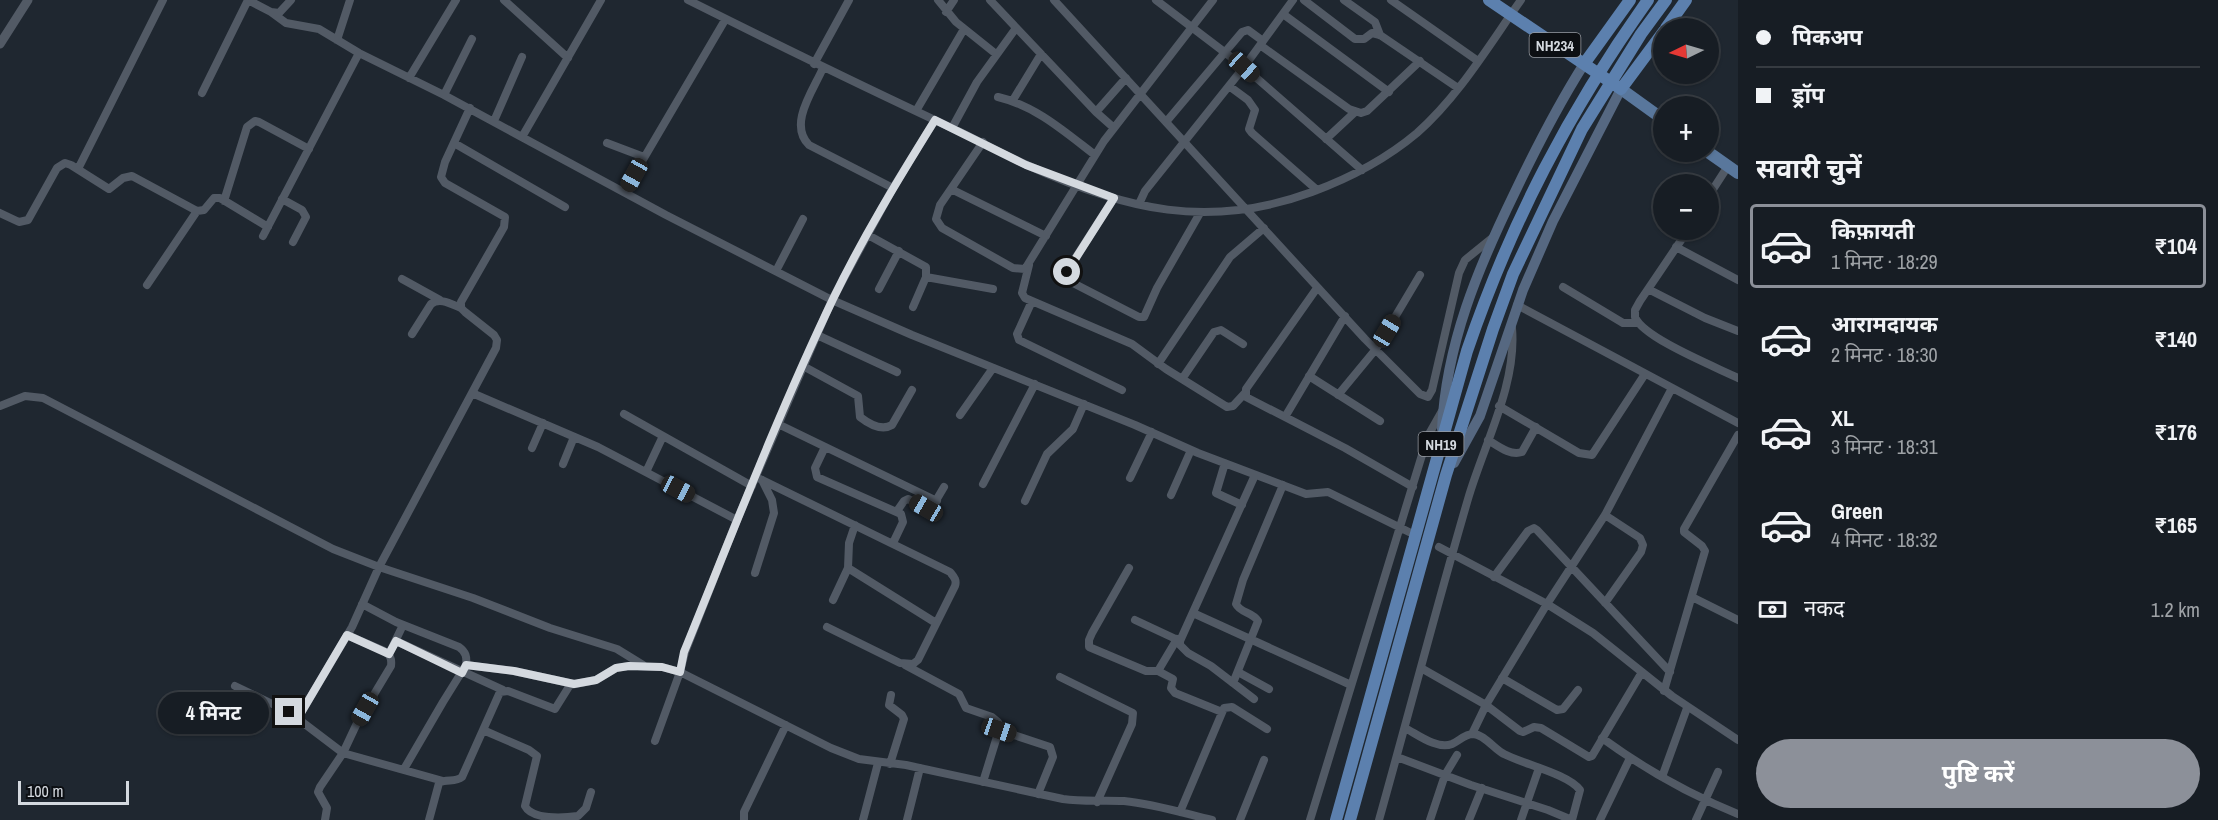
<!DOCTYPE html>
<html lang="hi">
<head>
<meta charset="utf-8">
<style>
	body { margin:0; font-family:"Archivo Narrow","Noto Sans Devanagari",sans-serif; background:#242a31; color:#f1f3f6; height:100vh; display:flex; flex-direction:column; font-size:22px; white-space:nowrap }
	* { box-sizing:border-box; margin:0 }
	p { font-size:20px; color:#9ea2a6 }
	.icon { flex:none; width:33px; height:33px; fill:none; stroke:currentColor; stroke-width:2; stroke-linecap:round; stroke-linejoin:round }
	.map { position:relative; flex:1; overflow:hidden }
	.side { display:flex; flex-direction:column; background:#171d24; width:480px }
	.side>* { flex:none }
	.banner { display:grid; align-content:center; height:132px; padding:0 18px; background:#171d24 }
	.needle { width:39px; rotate:265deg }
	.tools { position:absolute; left:1653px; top:18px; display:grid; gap:12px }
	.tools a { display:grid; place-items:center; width:66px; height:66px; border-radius:50%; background:#171d24; box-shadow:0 2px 4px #0004,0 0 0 2px #363b41; font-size:30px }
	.scale { position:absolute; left:18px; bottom:15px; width:111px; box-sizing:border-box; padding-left:6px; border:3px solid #d4d9df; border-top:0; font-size:16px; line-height:21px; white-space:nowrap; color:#d4d9df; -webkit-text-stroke:4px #0c0f13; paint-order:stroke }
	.end { position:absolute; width:27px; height:27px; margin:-14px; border:8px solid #d4d9df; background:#111; box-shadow:0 0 0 3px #111 }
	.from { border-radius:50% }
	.bubble { position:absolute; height:42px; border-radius:21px; background:#171d24; box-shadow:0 2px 4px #0004,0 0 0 2px #363b41; font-size:20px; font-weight:700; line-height:42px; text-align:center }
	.car { position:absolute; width:18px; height:36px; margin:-18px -9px; border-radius:8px; box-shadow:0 0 4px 2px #0007; background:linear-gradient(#222 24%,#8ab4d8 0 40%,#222 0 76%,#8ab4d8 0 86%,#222 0) }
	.banner b { display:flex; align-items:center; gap:21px; height:57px; font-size:22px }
	.banner b+b { border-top:2px solid #363b41 }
	.banner i { width:15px; height:15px; background:#f1f3f6 }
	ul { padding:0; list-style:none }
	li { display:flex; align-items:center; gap:18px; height:84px; margin:0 12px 9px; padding:0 6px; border:3px solid transparent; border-radius:6px }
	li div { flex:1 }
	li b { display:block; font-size:22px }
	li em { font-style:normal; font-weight:700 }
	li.selected { border-color:#8c9099 }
	li>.icon { width:54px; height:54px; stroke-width:1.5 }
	h2 { padding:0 18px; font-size:27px; line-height:72px }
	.pay { display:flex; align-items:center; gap:15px; height:66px; padding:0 18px; font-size:22px }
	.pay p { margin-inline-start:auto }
	.cta { display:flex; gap:12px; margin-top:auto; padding:12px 18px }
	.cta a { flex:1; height:69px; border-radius:36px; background:#8c9099; color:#fff; font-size:24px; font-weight:700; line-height:69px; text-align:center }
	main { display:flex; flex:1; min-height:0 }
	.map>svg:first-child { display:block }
</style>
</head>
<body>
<main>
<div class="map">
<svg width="1738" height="820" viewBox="0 0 1738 820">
	<rect width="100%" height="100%" fill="#1f2730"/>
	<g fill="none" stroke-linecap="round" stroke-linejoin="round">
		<path stroke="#525a65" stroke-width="8" d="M248 0 271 12 279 13 291 0
			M504 0 568 58
			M688 0C776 44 864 87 954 129 978 140 1002 154 1027 165 1125 210 1209 230 1312 192 1350 178 1386 159 1417 133 1459 96 1489 45 1521 0
			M938 0 956 22 996 54
			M990 0 1096 112 1114 128
			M1054 0 1365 339 1420 394 1428 397 1432 390 1459 273 1465 260 1492 238
			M1156 0 1244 67 1362 170
			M1304 0 1355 39H1364L1372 33 1380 35 1458 88
			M1344 0 1375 22 1380 35
			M1391 0 1478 61
			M271 12 286 23 319 29 359 53 444 95 666 215 832 300 912 335 1135 425 1198 453 1306 494 1328 492 1409 532
			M946 12 954 0
			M1283 14 1389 92
			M337 40 350 0
			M1260 45 1349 109 1361 113 1367 111 1420 61
			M814 64 849 0
			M823 68C813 91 788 124 809 145L893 188
			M409 78 456 0
			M1229 86 1248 100 1255 110 1249 129 1252 133 1317 190
			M202 93 248 0
			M444 95 472 39
			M998 97C1036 106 1065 132 1095 155
			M1013 100 1041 54
			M916 111 964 29
			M1096 112 1126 78
			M494 121 522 57
			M1166 122 1242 32 1248 30 1263 41
			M952 128 977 82 1016 28
			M522 137 601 0
			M1326 139 1355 112
			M983 142 940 205 936 219 942 228 1013 268 1025 269 1104 141 1213 0
			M454 143 565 207
			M607 143 644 157
			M78 169 163 0
			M951 189 1046 236
			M624 192 725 20
			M1708 197 1728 166
			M1114 198 1069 268 1068 276 1073 283 1139 317H1144L1157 288 1200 213
			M282 199 302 210 306 217 293 242
			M224 201 247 127 255 121 259 122 309 149
			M1139 204 1145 191 1244 67 1293 0
			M0 213 19 222 28 220 57 168 65 163 71 165 109 189 123 178 132 176 197 211 204 210 214 198H220L268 227
			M1688 230 1640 301 1635 310V317C1643 338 1716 367 1738 378
			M868 235 926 267V277L913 307
			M263 236 359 53
			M1676 247 1738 280
			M1029 265 1022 293 1025 298 1132 344 1166 369 1227 407 1233 406 1245 393
			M776 271 803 219
			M926 277 993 289
			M402 279 440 300
			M147 285 197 211
			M1563 287 1623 323H1637
			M1317 288 1246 389V397L1345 448 1413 487
			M879 289 899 251
			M1648 289 1705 318 1738 331
			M1032 301 1017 334 1019 340 1122 390
			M1517 305 1738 423
			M412 334 431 304C440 297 451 304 461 308
			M817 335 897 372
			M1158 364 1230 257 1264 228
			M803 366 858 396 860 417C869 424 882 431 892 425L912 390
			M1309 376 1380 421
			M1182 379 1214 332 1221 330 1243 344
			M472 393 598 447 737 520
			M1338 395 1376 349 1420 275
			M0 406 25 396 43 398 333 549 379 567 473 598 550 628 617 649 643 665
			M1499 406 1579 453 1592 455 1645 374
			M624 414 752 486
			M960 415 993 368
			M1285 417 1345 316
			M778 424 937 501
			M1488 440C1498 446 1510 456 1522 452L1536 427
			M825 447 815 468 817 477 901 514 903 522 893 543
			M532 448 543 423
			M1225 463 1216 493 1242 505
			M563 464 574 437
			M646 472 663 436
			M756 477 950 572C954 577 957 580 955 586L918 660 913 664 900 663 827 627
			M1130 478 1152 432
			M983 484 1035 384
			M1171 495 1191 450
			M1025 501 1047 454 1073 429 1084 404
			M897 511 904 501 908 499 931 509 944 487
			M1605 515 1640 538 1643 545 1641 552 1605 603
			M1439 547 1547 604 1593 633 1672 696 1738 740
			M848 568 936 623
			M1129 568 1092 633 1089 640V647L1146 671H1158L1177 639
			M755 573 774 513 772 500 762 480
			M1494 577 1528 531 1534 528 1537 530 1670 672
			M1692 597 1738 620
			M833 600 848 568 849 543 855 525
			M362 604 396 622 459 647C466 652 467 657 466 665L443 702 404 769
			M1193 613 1351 685
			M1135 620 1180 641
			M396 641 503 690
			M389 654 403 625
			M466 665 514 671 574 684
			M905 665 959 694 966 708 992 717 998 722 999 730 983 782
			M1421 668 1486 705 1520 731 1523 732 1534 727 1541 728 1589 757 1592 756 1642 672
			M1158 671 1173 679 1171 688 1175 693 1222 712
			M1238 672 1269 689
			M1060 677 1133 713 1132 724 1097 802
			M1502 678 1557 710 1563 709 1578 690
			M1233 683 1258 621C1253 612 1240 613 1236 604L1243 580 1283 485
			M235 686 289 712 343 753 443 781
			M1664 691 1705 551 1702 546 1684 532V529L1738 435
			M1254 699 1211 666 1188 653 1180 645V641L1255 475
			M298 718 352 627 379 567 496 348 497 340 494 335 465 312 461 308V302L504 227 505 217 445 183 441 177 445 162 470 108
			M1405 728C1417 734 1437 750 1452 744 1459 741 1465 734 1473 734 1484 734 1495 750 1504 754 1523 764 1568 774 1580 790L1572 820
			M483 730 529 750 537 756 525 806C532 820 563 818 578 816L586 808 591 792
			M999 730 1050 747 1053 757 1038 794
			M1472 734 1486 705 1547 604 1605 515 1672 388
			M1602 738C1646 770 1688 794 1738 814
			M655 741 680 672 685 652 737 520 832 300 893 188 935 120
			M1397 757 1471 785 1548 810 1572 820
			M890 764 904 719 902 715 889 705 891 695
			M1662 777 1687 708
			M1180 812 1224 708 1232 707 1267 729
			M325 820 327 808 318 792 320 787 343 753 358 721 391 666C392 658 390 655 384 651L347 635
			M429 820 439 783C446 778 455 783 462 777L500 692 508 691 555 709 570 685 596 680 616 668 629 666 662 667 680 672 831 748 859 759 906 765 1063 799C1083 802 1103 800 1124 801 1154 804 1183 813 1212 820
			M744 820V812L786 725
			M863 820 878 763
			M907 820 920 768
			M1240 820 1264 760
			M1310 820 1422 455 1429 434 1442 411
			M1379 820C1409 713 1437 605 1468 499 1484 444 1517 385 1512 328
			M1430 820 1445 775 1457 755
			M1469 820 1482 788
			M1521 820 1539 768
			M1600 820 1630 758
			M1696 820 1718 772"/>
		<path stroke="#525a65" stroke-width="9" d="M0 44 28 0"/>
		<path stroke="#566881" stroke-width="10" d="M1442 429C1446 344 1478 268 1515 192 1536 148 1558 105 1584 64
			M1454 463 1480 416 1523 290 1553 221 1621 89"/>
		<path stroke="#59779c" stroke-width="12" d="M1621 89 1664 120
			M1708 152 1738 173"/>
		<path stroke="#5c80ae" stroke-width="12" d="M1489 0 1621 89 1664 31
			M1666 28 1686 0
			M1584 64 1630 0
			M1336 820 1467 351C1511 222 1569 111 1648 0
			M1350 820 1446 475 1493 329 1513 274 1582 129 1641 34 1666 0"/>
	</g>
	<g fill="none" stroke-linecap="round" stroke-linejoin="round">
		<path stroke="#d4d9df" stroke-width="8" d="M289 712 298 718 347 635 389 654 396 641 462 673 466 665 514 671 574 684 596 680 616 668 629 666 662 667 680 672 684 652C732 534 778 414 833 299 863 237 899 178 935 120L1026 165 1114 198 1067 272"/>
	</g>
	<g text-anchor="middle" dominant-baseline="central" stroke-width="4.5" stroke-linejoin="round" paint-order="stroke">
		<g fill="#0c0f13" stroke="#989ca2" stroke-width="1.5">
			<rect x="1529.5" y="33" width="51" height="24" rx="4.5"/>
			<rect x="1418.5" y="432" width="45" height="24" rx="4.5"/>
		</g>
		<g font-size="15" font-weight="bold" fill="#d4d9df">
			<text x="1555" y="45">NH234</text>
			<text x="1441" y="444">NH19</text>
		</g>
	</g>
</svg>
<div class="tools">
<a><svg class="needle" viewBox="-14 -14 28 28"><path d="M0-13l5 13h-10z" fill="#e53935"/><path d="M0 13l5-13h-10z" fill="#9ea2a6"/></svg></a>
<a>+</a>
<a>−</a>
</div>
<div class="scale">100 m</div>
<i class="end from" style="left:1067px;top:272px"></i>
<i class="end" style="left:289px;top:712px"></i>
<div class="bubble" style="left:158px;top:692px;width:111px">4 मिनट</div>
<i class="car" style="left:1244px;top:67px;rotate:132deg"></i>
<i class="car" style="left:634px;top:175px;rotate:209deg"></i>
<i class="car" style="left:1387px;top:331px;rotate:31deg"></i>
<i class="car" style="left:678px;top:489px;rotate:118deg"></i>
<i class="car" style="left:926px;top:508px;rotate:300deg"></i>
<i class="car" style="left:365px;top:709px;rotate:209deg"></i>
<i class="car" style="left:999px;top:730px;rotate:109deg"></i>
</div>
<section class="side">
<div class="banner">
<b><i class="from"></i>पिकअप</b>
<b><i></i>ड्रॉप</b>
</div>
<h2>सवारी चुनें</h2>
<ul>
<li class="selected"><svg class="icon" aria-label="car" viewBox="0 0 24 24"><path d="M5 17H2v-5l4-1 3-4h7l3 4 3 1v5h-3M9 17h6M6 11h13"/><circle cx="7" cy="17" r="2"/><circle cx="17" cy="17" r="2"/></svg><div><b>किफ़ायती</b><p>1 मिनट · 18:29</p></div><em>₹104</em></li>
<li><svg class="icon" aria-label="car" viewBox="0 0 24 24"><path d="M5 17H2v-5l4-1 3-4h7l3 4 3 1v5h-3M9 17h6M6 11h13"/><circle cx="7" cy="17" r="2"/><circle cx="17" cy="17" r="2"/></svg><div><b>आरामदायक</b><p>2 मिनट · 18:30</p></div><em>₹140</em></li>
<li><svg class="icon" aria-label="car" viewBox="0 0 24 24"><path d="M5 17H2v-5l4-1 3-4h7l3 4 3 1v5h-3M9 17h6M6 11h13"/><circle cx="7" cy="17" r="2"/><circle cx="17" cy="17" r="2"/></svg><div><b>XL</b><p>3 मिनट · 18:31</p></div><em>₹176</em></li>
<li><svg class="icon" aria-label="car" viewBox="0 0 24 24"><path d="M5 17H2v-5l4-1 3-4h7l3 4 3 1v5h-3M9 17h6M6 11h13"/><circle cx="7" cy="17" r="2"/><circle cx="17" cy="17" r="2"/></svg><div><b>Green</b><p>4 मिनट · 18:32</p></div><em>₹165</em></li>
</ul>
<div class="pay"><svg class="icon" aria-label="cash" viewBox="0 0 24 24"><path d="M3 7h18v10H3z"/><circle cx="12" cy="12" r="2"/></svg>नकद<p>1.2 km</p></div>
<div class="cta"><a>पुष्टि करें</a></div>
</section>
</main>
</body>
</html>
